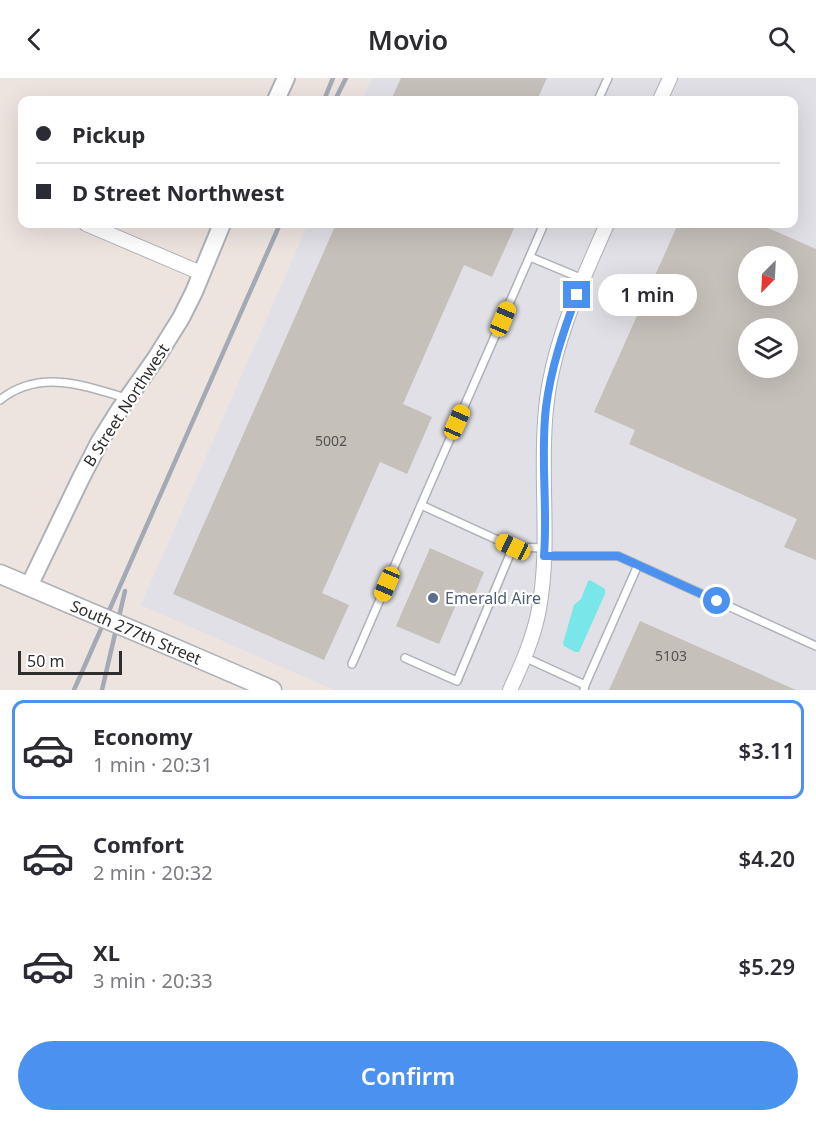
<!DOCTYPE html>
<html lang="en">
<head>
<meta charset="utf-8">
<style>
	body { margin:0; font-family:"Noto Sans",sans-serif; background:#f2f2f3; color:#2b2b33; height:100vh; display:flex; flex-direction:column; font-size:22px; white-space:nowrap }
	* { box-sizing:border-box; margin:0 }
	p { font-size:20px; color:#7c7c81 }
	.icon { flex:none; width:33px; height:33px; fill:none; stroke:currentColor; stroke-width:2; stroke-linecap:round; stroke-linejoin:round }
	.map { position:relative; height:612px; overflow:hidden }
	.drawer { display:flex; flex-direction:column; background:#fff; flex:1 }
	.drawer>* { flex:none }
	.banner { position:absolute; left:18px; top:18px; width:780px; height:132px; border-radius:12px; box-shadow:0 6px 24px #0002; display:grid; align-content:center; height:132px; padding:0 18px; background:#fff }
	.needle { width:39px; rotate:204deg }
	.tools { position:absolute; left:738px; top:168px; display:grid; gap:12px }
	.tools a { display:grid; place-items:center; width:60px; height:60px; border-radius:50%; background:#fff; box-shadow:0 6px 24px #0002; font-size:30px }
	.scale { position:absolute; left:18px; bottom:15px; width:104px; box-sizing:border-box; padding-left:6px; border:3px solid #2d2d2d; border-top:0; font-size:16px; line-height:21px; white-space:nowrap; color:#2d2d2d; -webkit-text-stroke:4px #fff; paint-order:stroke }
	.end { position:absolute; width:27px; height:27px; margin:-14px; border:8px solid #4a91f0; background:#fff; box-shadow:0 0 0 3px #fff }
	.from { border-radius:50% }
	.bubble { position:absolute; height:42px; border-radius:21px; background:#fff; box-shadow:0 6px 24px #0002; font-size:20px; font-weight:600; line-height:42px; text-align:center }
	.car { position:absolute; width:18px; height:36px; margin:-18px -9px; border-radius:8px; box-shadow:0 0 4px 2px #0007; background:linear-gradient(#f5c518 24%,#345 0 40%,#f5c518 0 76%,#345 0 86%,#f5c518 0) }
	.banner b { display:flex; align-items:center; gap:21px; height:57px; font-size:22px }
	.banner b+b { border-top:2px solid #e1e1e2 }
	.banner i { width:15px; height:15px; background:#2b2b33 }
	ul { padding:10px 0 0; list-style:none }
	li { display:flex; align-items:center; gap:18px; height:99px; margin:0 12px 9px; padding:0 6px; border:3px solid transparent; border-radius:12px }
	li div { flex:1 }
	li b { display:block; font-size:22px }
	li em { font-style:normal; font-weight:600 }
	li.current { border-color:#4a91f0 }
	li>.icon { width:54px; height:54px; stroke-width:1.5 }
	.primary-button { display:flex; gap:12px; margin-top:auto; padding:12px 18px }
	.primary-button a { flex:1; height:69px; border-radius:36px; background:#4a91f0; color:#fff; font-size:24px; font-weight:600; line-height:69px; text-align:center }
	header { display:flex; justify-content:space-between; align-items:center; height:78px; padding:0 18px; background:#fff; font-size:27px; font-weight:600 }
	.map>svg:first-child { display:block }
</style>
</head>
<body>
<header><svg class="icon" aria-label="back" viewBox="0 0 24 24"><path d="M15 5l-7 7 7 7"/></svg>Movio<svg class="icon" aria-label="search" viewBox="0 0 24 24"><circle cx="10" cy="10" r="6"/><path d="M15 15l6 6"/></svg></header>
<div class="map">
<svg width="816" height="612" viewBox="0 0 816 612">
	<rect width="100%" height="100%" fill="#ede4e0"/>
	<path fill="#e0e0e6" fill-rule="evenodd" d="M372 0H816V612H334L141 527 308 146H794V22H362ZM748 178H788V218H748ZM748 250H788V290H748Z"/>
	<path fill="#79e6e9" d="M590 502 605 511V516L579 574H575L564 568 563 565 574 527 581 521 588 503Z"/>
	<path fill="#c6c0bb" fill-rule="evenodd" d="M401 0H547L537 22H391Z
		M336 146H516L492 199 464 187 403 326 432 339 407 396 380 384 322 515 349 527 324 582 173 516Z
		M678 146H759L816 171V482L784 469 797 441 629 366 635 352 594 334ZM748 178H788V218H748ZM748 250H788V290H748Z
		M430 470 484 494 474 518 462 513 439 566 396 548Z
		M640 543 796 612H609Z"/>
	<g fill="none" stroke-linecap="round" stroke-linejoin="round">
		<defs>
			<path id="service" d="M598 22 608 0
				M530 179 583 201
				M0 322C39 291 83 307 126 320
				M421 427 544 146
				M544 478H618L816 568
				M524 579 585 607 584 612
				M405 580 457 603 513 469 544 470
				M352 586 421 427 513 469
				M585 607 638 487"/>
			<path id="minor" d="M660 22 670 0
				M86 146 201 195
				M510 612C522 586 534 559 539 531 551 465 539 397 546 331 552 266 581 205 607 146"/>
			<path id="tertiary" d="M276 22 286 0
				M29 508 81 400 100 363 120 331 156 280 181 240 194 214 222 146"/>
			<path id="secondary" d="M0 496 68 525
				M158 563 272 612"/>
		</defs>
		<use href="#service" stroke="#adb2b8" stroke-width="10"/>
		<use href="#minor" stroke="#adb2b8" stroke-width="16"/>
		<use href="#tertiary" stroke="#adb2b8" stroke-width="20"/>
		<use href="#secondary" stroke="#adb2b8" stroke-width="21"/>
		<use href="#service" stroke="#fff" stroke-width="7"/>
		<use href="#minor" stroke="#fff" stroke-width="14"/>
		<use href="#tertiary" stroke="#fff" stroke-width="16"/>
		<use href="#secondary" stroke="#fff" stroke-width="18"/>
		<path stroke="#a3aab6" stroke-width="4.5" d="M324 22 333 0
			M335 22 346 0
			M74 612 280 146
			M102 612 125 513"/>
		<defs>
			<path id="secondary-bridge" d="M68 525 158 563"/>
		</defs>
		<use href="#secondary-bridge" stroke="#adb2b8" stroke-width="21" stroke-linecap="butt"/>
		<use href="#secondary-bridge" stroke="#fff" stroke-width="18"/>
	</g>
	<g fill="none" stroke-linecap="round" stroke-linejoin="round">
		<path stroke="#4a91f0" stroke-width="8" d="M577 217C563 254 551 290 546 329 540 378 548 428 544 478H618L717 523"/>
	</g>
	<circle fill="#5c6f8a" stroke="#fff" stroke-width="2" cx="433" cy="520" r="6"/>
	<g text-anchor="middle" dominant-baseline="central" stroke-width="4.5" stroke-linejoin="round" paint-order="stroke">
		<g font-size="14" fill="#535250">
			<text x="331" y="362">5002</text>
			<text x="671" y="577">5103</text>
		</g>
		<g font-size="16" fill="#2d2d2d" stroke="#fff">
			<text transform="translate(126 327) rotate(-57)">B Street Northwest</text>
			<text transform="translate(136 554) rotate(23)">South 277th Street</text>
		</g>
		<g font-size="16" fill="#4e5e75" stroke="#fff" text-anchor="start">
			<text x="445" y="520">Emerald Aire</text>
		</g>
	</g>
</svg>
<div class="tools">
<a><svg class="needle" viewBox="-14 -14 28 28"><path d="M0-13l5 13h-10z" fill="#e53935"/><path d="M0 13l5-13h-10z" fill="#7c7c81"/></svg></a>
<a><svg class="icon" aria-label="layers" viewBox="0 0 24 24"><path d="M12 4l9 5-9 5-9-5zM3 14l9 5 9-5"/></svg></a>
</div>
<div class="scale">50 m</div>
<i class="end from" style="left:717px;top:523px"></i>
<i class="end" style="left:577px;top:217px"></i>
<div class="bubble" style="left:598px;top:196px;width:99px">1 min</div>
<i class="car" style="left:503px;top:241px;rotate:23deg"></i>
<i class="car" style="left:457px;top:344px;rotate:24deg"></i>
<i class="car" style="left:513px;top:469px;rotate:295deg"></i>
<i class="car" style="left:387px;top:506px;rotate:203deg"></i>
<div class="banner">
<b><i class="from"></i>Pickup</b>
<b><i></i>D Street Northwest</b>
</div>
</div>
<section class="drawer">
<ul>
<li class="current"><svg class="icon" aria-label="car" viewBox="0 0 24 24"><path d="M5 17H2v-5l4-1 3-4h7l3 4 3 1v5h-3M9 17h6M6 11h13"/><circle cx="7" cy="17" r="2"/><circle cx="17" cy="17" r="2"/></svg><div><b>Economy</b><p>1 min · 20:31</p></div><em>$3.11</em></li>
<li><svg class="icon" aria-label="car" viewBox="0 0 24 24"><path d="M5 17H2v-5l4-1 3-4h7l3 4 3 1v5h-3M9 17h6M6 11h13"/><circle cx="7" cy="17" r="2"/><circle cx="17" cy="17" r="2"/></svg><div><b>Comfort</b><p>2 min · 20:32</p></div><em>$4.20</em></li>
<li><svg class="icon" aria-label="car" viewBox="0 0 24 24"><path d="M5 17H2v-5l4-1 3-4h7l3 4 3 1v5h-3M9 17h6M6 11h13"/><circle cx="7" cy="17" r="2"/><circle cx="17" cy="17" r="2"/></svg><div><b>XL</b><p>3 min · 20:33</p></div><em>$5.29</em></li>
</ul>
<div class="primary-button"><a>Confirm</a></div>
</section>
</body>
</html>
